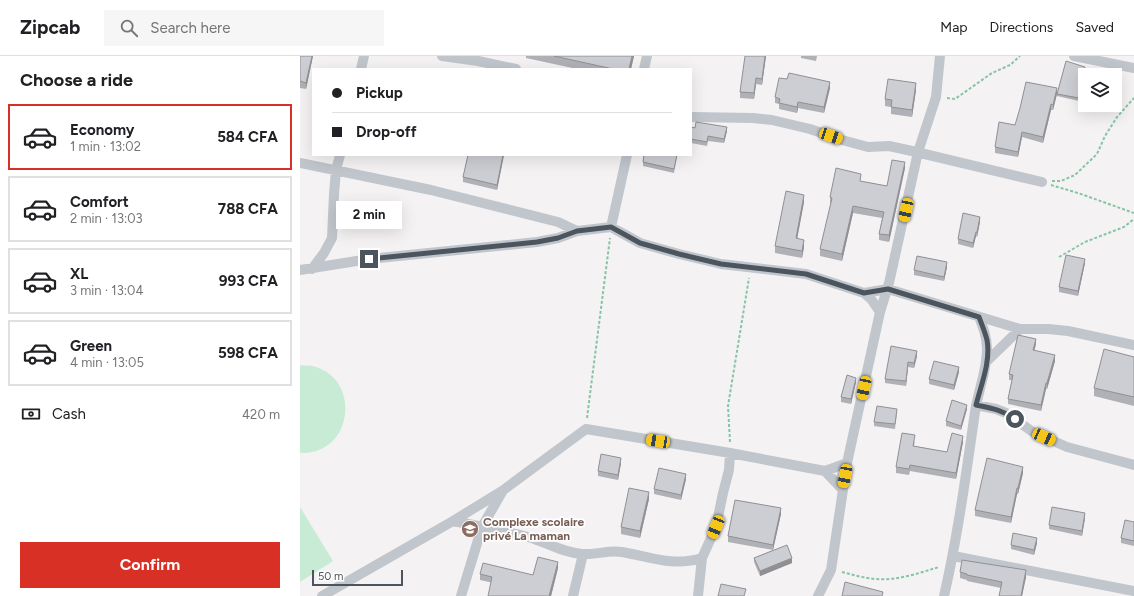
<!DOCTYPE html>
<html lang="en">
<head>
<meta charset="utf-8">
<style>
	body { margin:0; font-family:Figtree,sans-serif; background:#f6f6f6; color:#202124; height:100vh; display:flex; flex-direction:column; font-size:15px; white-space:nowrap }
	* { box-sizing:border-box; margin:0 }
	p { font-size:13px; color:#757577 }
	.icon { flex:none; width:22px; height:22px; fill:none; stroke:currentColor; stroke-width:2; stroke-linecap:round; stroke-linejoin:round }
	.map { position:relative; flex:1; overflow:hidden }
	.sheet { display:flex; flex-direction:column; background:#fff; width:300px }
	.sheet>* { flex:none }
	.guide { position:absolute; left:12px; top:12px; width:380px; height:88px; border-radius:0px; box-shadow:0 4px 16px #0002; display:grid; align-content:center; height:88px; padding:0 20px; background:#fff }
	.tools { position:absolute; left:778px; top:12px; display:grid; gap:8px }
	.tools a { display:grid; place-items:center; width:44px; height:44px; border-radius:0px; background:#fff; box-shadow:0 4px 16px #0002; font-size:20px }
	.scale { position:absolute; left:12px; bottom:10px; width:91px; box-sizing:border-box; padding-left:4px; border:2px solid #4c555d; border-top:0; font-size:11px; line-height:14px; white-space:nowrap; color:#4c555d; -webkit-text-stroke:3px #fff; paint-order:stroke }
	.end { position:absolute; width:18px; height:18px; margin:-9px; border:5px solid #4c555d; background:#fff; box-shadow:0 0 0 2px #fff }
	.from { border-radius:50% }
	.bubble { position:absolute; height:28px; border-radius:0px; background:#fff; box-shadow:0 4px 16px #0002; font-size:13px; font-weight:700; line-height:28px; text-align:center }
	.car { position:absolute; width:12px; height:24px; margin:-12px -6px; border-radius:5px; box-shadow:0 0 3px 1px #0007; background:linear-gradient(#f5c518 24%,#345 0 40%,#f5c518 0 76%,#345 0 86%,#f5c518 0) }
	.guide b { display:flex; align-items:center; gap:14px; height:38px; font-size:15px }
	.guide b+b { border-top:1px solid #e0e0e0 }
	.guide i { width:10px; height:10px; background:#202124 }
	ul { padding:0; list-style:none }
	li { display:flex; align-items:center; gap:12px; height:66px; margin:0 8px 6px; padding:0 12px; border:2px solid #e0e0e0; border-radius:0px }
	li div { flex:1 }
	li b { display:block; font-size:15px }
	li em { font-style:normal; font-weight:700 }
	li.on { border-color:#d93025 }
	li>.icon { width:36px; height:36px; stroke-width:1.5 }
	h2 { padding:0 20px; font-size:18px; line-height:48px }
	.pay { display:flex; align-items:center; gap:10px; height:44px; padding:0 20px; font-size:15px }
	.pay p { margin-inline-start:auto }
	.action { display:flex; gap:8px; margin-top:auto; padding:8px 20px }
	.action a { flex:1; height:46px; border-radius:0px; background:#d93025; color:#fff; font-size:16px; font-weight:700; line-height:46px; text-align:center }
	header { display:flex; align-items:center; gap:24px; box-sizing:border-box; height:56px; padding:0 20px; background:#fff; border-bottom:1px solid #e0e0e0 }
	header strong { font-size:19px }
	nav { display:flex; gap:22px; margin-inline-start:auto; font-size:14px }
	.search { width:280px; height:36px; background:#f6f6f6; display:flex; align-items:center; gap:10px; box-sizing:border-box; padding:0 14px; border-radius:0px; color:#757577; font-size:15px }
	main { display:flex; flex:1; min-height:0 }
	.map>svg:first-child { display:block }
</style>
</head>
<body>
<header>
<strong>Zipcab</strong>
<div class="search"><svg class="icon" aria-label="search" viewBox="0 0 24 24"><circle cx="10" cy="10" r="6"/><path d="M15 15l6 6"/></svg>Search here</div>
<nav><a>Map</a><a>Directions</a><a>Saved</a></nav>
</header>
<main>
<section class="sheet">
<h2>Choose a ride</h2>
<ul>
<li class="on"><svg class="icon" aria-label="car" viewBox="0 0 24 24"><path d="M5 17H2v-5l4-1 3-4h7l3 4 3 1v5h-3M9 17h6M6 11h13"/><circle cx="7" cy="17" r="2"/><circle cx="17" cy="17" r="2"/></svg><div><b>Economy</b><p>1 min · 13:02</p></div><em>584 CFA</em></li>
<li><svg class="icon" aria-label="car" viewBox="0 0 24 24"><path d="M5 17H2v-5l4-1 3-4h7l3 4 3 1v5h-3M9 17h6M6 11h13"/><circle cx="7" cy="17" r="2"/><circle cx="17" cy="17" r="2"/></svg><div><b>Comfort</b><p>2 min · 13:03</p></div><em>788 CFA</em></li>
<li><svg class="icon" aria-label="car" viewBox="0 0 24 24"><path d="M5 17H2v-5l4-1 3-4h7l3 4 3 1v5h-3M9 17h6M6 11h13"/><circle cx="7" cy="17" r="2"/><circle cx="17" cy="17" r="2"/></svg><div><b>XL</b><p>3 min · 13:04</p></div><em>993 CFA</em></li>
<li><svg class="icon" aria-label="car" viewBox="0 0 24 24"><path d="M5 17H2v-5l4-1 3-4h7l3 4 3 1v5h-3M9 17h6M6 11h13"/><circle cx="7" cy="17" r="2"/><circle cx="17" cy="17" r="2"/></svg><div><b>Green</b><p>4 min · 13:05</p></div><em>598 CFA</em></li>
</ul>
<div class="pay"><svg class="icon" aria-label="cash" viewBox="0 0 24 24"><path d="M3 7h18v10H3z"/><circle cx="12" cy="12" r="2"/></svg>Cash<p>420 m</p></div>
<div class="action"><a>Confirm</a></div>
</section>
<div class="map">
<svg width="834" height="540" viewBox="0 0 834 540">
	<rect width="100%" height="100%" fill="#f4f2f2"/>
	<path fill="#c7ebd5" d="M0 309C4 310 9 309 12 310 62 321 54 399 0 397Z
		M0 451 33 505 0 526Z"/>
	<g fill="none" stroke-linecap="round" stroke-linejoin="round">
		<path stroke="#83c5a5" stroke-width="2" stroke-dasharray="3 2" stroke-linecap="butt" d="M647 42 655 43 692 17 710 9 720 0
			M752 125H761L775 119 797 98 805 80 817 61 834 42
			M751 129 778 137 834 157
			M759 201 785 186 824 171 834 163
			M287 362 310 182
			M430 386 428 350 449 222
			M542 516C553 519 564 522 575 523 597 525 619 517 639 511"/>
		<path stroke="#c0c6cc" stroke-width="10" d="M142 0 178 5 216 13
			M774 0 834 12
			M61 13 64 0
			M344 13 347 0
			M391 61 453 62 472 64 510 73 542 84 568 91 589 90 612 95 742 126
			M0 107 131 134 258 166 277 175
			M311 171 327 99
			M12 213 24 197 32 182 34 138 36 114 40 99
			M0 214 69 203 237 186 258 182 277 175 311 171 340 187 379 198 421 208 506 218 564 237 571 243 580 256
			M564 237 588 233 720 273H748L768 275 834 289
			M686 306 720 273
			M676 349 696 353 706 357 733 376 767 391 834 409
			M525 415 542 433
			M153 465C178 470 203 474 228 481 246 486 263 497 282 498 295 499 308 494 322 496 351 501 373 511 402 502
			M653 500 834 535
			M22 540 153 465 202 435 286 373 430 397 525 415 547 407
			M161 540 182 471 202 436
			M273 540 283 498
			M398 540 402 502 416 471 423 437 429 414 430 397
			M518 540 531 514 547 407 580 256 589 227 618 96 636 41 640 0
			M644 540C658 479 666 418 675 356 678 335 687 315 687 293 687 281 683 271 679 261"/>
	</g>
	<path fill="#b0b1b6" d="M0 0H13L6 33 0 32Z
		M226 0H334L331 13H277L226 2Z
		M466 0 462 29 456 28 454 43 440 42V36Z
		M501 0H517L516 5 501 2Z
		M785 13 779 45 757 40V38Z
		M530 32 524 57 498 52 497 57 479 53V48L475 47V41Z
		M616 34 612 61 591 58V51L585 50V43Z
		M757 38 753 54H751L743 87 722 81 718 101 695 97V91L715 69Z
		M391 71 427 75 424 87 408 85 407 90 391 87Z
		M168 99H204L197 134 163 126V121Z
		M344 99H377L374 117 343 110V106Z
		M605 112 589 186 579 184V178L582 162 553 157 542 205 520 200V193L531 148H530V141L561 125 587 130Z
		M504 146 497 183 504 191 502 202 475 197V190Z
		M680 166 677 181 676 180 673 192 658 188V183Z
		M785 207 778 240 759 236V231Z
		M647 211 644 225 614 219V214Z
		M736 288 734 294 755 305 747 333H746L741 355 708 348V343L712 324H709V318Z
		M617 300 614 312 608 311 606 330 585 327V323Z
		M834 301V350L794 340V332Z
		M659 316 654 334 629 328V323Z
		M556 326 551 348 541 346V341Z
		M667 353 661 374 646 370V365Z
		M597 357 595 373 574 370V366Z
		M615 385 614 390 647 396 663 386 656 423 610 415 609 419 596 417V411Z
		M321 407 318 424 298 420V415Z
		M723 417 718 438H717L711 467 675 460V454Z
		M386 423 381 444 354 438V433Z
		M349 443 340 482 321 478V471Z
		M481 458 473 494 492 507 460 520 454 506V502L473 494 428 486V480Z
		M785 462 782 480 749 473V469Z
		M834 466V490L821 487V482Z
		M737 487 734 499 711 493V489Z
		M258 512 251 540 180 524V518L233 519Z
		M660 516 726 521 722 540H699L701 532 667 525V524L660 522Z"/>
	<path fill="#909094" d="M12 0H13L6 33V27Z
		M332 0H334L331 13H329Z
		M465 0H466L462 29V23Z
		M785 11V13L779 45V42Z
		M456 22V28L454 43V37Z
		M530 26V32L524 57V51Z
		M616 27V34L612 61V54Z
		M757 32V38L753 54V49Z
		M498 46V52L497 57V51Z
		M751 48V54L743 87V81Z
		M427 71V75L424 87V83Z
		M722 76V81L718 101V96Z
		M203 99H204L197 134V129Z
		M605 106V112L589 186V179Z
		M504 139V146L496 189V182Z
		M553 150V157L542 205V198Z
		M680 161V166L677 181V176Z
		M676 176V180L673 192V187Z
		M504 184V191L502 202V195Z
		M785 203V207L778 240V235Z
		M647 206V211L644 225V221Z
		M736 283V288L733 300V294Z
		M617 295V300L614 312V307Z
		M755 299V305L747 333V327Z
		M608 306V311L606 330V325Z
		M659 311V316L654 334V329Z
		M556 322V326L551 348V343Z
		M746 327V333L741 355V349Z
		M667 349V353L661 374V370Z
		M663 380V386L656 423V417Z
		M321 402V407L318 424V419Z
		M723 411V417L718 438V432Z
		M386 418V423L381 444V439Z
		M717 432V438L711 467V461Z
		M349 436V443L340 482V475Z
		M481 452V458L473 494V489Z
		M785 457V462L782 480V475Z
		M737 482V487L734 499V494Z
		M492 502V507L460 520V515Z
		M258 506V512L251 540H249Z
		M726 514V521L722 540H721Z"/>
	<path fill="#cdced4" stroke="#909094" d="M0 0H12L6 27 0 25Z
		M254 0H332L329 13H313Z
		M445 0H465L462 23 456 22 454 37 440 36Z
		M766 5 785 11 779 42 757 38Z
		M489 17 530 26 524 51 498 46 497 51 479 47 480 43 475 41 479 22 487 23Z
		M588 23 616 27 612 54 591 51 592 44 585 43Z
		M726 26 757 32 753 49 751 48 743 81 722 76 718 96 695 91 699 66 715 69 720 52Z
		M396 66 427 71 424 83 408 80 407 86 391 83V71L395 72Z
		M168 99H203L197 129 163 121Z
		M344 99H377L374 113 343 106Z
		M592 104 605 106 589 179 579 178 584 156 553 150 542 198 520 193 532 142 530 141 536 112 561 118 560 125 587 130Z
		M486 135 504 139 496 182 504 184 502 195 475 190Z
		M663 157 680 161 677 176H676L673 187 658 183Z
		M766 199 785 203 778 235 759 231Z
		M617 200 647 206 644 221 614 214Z
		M718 279 736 283 733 294 755 299 747 327H746L741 349 708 343 713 319 709 318Z
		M591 290 617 295 614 307 608 306 606 325 585 323Z
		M804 293 834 301V341L794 332Z
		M634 305 659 311 654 329 629 323Z
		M547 319 556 322 551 343 541 341Z
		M652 344 667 349 661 370 646 365Z
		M577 350 597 353 595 368 574 366Z
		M602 377 615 379 613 390 647 396 652 377 663 380 656 417 610 409 609 413 596 411Z
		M301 398 321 402 318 419 298 415Z
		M687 402 723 411 718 432H717L711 461 675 454Z
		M359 412 386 418 381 439 354 433Z
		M329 432 349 436 340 475 321 471Z
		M435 444 481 452 473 489 428 480Z
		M752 451 785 457 782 475 749 469Z
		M825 464 834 466V485L821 482Z
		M713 477 737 482 734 494 711 489Z
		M487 489 492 502 460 515 454 502Z
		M238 501 258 506 249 540H188L192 521 180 518 183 507 233 519Z
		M662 504 726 514 721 540H699L702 526 667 519V518L660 516Z
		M545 526 583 536 582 540H542Z
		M421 528 446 533 444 540H418Z"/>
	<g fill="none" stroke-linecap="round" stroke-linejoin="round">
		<path stroke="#4c555d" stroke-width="5" d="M69 203 237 186 258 182 277 175 311 171 340 187 379 198 421 208 506 218 564 237 588 233 679 261C682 269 685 276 687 284 691 305 681 329 676 349 691 352 703 354 715 363"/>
	</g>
	<defs>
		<symbol id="school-disc" viewBox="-11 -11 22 22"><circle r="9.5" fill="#8d6e63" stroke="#fff"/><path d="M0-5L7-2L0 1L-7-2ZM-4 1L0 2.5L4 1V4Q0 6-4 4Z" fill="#fff"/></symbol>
	</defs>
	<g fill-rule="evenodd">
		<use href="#school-disc" x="160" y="463" width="20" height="20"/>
	</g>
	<g text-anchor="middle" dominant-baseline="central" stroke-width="3.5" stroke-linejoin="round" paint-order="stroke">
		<g font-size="12" font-weight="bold" fill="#785e54" stroke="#fff" text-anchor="start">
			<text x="183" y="466">Complexe scolaire<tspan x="183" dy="14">privé La maman</tspan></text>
		</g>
	</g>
</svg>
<div class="tools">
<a><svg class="icon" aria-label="layers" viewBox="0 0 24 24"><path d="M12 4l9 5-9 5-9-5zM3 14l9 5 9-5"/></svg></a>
</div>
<div class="scale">50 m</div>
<i class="end from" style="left:715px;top:363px"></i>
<i class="end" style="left:69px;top:203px"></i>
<div class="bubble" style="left:36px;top:145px;width:66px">2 min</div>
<i class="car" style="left:531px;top:80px;rotate:109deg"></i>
<i class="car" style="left:606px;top:154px;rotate:192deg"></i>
<i class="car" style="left:564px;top:332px;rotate:192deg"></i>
<i class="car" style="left:744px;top:381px;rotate:114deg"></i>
<i class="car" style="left:358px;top:385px;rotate:279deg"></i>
<i class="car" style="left:545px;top:420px;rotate:191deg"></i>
<i class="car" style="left:416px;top:471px;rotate:202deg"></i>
<div class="guide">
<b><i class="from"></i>Pickup</b>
<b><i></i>Drop-off</b>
</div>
</div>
</main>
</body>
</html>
